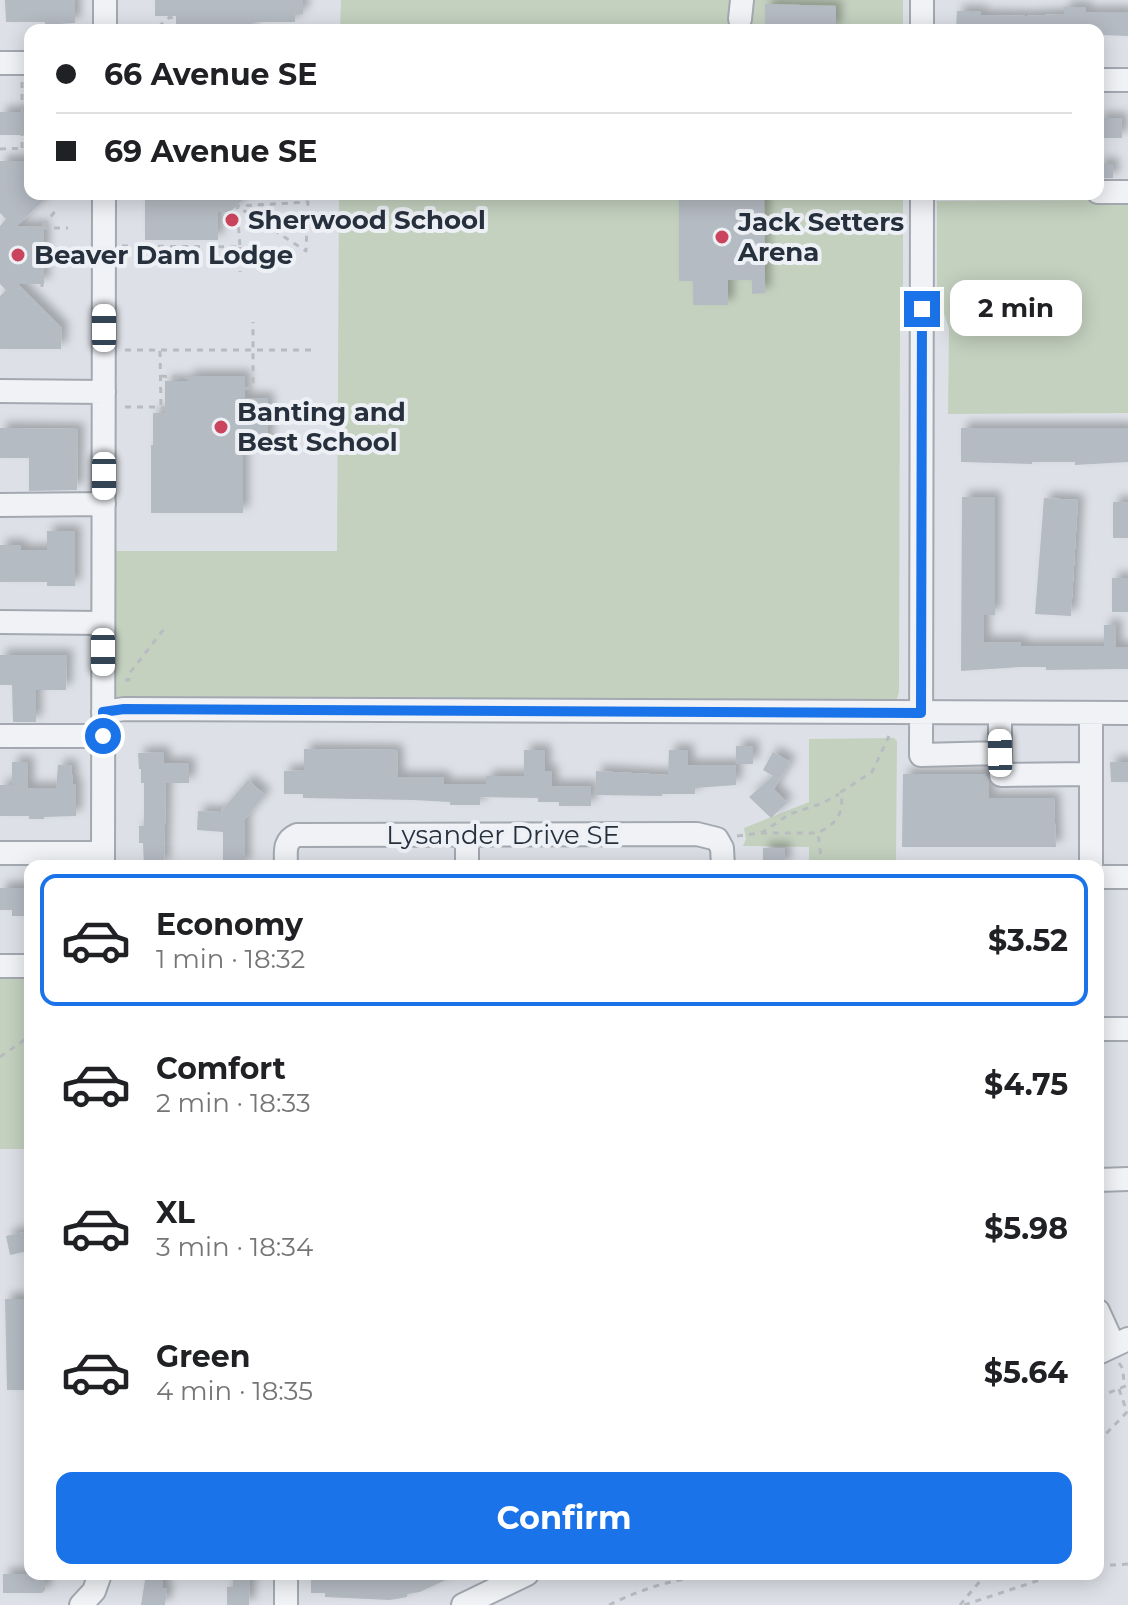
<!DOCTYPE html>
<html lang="en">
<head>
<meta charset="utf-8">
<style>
	body { margin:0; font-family:Montserrat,sans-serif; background:#f6f6f6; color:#202124; height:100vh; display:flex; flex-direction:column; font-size:30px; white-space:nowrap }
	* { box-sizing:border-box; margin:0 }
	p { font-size:26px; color:#757577 }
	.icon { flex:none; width:44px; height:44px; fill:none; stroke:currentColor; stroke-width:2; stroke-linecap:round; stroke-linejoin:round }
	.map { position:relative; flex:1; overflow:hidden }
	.drawer { position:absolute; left:24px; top:860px; width:1080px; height:720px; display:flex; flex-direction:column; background:#fff; border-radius:16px; box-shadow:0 4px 20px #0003 }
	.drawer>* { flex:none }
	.hud { position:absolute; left:24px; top:24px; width:1080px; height:176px; border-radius:16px; box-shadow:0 4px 20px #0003; display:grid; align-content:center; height:176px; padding:0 32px; background:#fff }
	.end { position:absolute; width:36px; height:36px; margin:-18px; border:10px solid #1a73e8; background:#fff; box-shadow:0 0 0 4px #fff }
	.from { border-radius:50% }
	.bubble { position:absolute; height:56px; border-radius:16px; background:#fff; box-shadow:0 4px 20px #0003; font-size:26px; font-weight:700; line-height:56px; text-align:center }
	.car { position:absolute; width:24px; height:48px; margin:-24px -12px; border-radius:10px; box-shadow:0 0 6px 2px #0007; background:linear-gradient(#fff 24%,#345 0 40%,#fff 0 76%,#345 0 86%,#fff 0) }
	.hud b { display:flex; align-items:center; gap:28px; height:76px; font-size:30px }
	.hud b+b { border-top:2px solid #e0e0e0 }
	.hud i { width:20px; height:20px; background:#202124 }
	ul { padding:14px 0 0; list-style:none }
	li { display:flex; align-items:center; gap:24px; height:132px; margin:0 16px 12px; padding:0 16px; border:4px solid transparent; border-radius:16px }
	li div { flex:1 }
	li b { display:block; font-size:30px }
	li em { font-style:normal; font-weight:700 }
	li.selected { border-color:#1a73e8 }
	li>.icon { width:72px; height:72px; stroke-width:1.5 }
	.cta { display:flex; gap:16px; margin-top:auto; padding:16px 32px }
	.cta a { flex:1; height:92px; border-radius:16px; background:#1a73e8; color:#fff; font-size:32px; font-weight:700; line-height:92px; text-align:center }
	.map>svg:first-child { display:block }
</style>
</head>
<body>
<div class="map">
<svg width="1128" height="1605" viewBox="0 0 1128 1605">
	<defs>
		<filter id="shadow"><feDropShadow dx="6" dy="-6" stdDeviation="4" flood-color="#0004"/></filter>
	</defs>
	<rect width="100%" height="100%" fill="#dde1e7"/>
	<path fill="#c4d1bf" d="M341 0H903V30H340Z
		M339 194H903V281L900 329 899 692 893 712H103V551H337Z
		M1128 200V413L948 414 949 329 937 292V201Z
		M894 738 897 741 896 862 809 866V847L743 846 746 839 744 828 809 802V739Z
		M0 966H30V1149H0Z"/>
	<path fill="#b5bbc3" filter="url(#shadow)" d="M5 0H75V23L45 25V22H6Z
		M155 0H303V14H295V22H252V30H186V24H176V16H155Z
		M765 4 836 6V30H765Z
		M1064 7H1086V12H1128V36L1101 35V30L956 29 957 11H981V15L1026 16 1064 14Z
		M0 112H30V135H0Z
		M1098 118H1122V138H1098Z
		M0 161H30V194H50L17 226H44V284H18L62 328 61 349H0V296L6 290 0 284V226L6 219 0 213Z
		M1098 164H1113V178H1098Z
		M145 194H249L230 212H218V240H145Z
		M679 194H764L765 293 752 294V280H728V305H693V281H679Z
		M188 376H245V398H268V452H243V513H151V445H153V413H165V381H188Z
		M0 428 78 429 77 490 29 491V458H0Z
		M961 428H1128V462L1075 465V462H1032V464L961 462Z
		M962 497H995V615H984V642H1021V646H1104V625H1116V647H1128V669L1046 670V667H1021L961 671Z
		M1044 498 1078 500 1071 616 1035 614Z
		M1113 502H1128V538H1113Z
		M47 531H75V586H47V582H0V545H21V550H47Z
		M1112 578H1128V612H1112Z
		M0 655H67L66 690H36V722H13L12 685H0Z
		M736 746H753V764H736Z
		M304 749 397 750 398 777H444V784H486V776H524V750H545V771H552V786H591V806H559V802H538V798L480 797V805H450V802L413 800 303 798V794H284V771L304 770Z
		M669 750H688V765H736V785L695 788V794H662V796L596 795V771L668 775Z
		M164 752V763H189V783H166L164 866H144L143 843H139V826H144V783H141V769H139L138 753Z
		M773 752 790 762 774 789 787 803 771 818 749 797 773 776 763 770Z
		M12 762H28V788H56L58 765H71L73 784H76V816L44 817V819H29V816H0V785H12Z
		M1110 762H1128V782H1111Z
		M903 774H985L989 782V798H1054L1056 847H902Z
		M248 780 265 795 245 819V866H223V832L197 830 198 811 220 812Z
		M763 848H785V866H763Z
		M0 888H30V916H12V910H0Z
		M24 1232 28 1251 10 1255 6 1236Z
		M5 1299H24V1305H30V1335H24L25 1390H7Z
		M3 1574H45V1590L42 1593H3Z
		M146 1574H163V1588L167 1589 165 1605H141Z
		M233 1574H250L249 1605H227V1587H233Z
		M311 1574H375V1577L389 1574H458L420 1592 407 1594V1597L390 1600 325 1597V1593H311Z"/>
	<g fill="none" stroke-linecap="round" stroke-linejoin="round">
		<defs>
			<path id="minor" d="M105 0V30
				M740 19 742 0
				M922 30V0
				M0 63H30
				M1098 80H1128
				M1098 192H1128
				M922 194 921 755 1000 753 1001 775 1091 774
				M0 391 104 392
				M0 505 104 504
				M0 622 103 623
				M103 712 124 709 1128 713
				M1000 713V753
				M1091 713V866
				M0 736H103
				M0 853H103
				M103 866 104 194
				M286 866C286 852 283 841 297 835L697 834 717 839 722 848 723 866
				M467 866V836
				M1098 877H1128
				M0 966H30
				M1098 1029H1128
				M1098 1180 1128 1179
				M1098 1311 1113 1344
				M1098 1353 1128 1339
				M81 1605 94 1591 100 1574
				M286 1605V1574
				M463 1605 527 1574"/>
		</defs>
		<use href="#minor" stroke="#a3a8b1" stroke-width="26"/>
		<path stroke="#b8bcc1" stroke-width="3" stroke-dasharray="6 6" stroke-linecap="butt" d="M123 28H157L170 17 176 20
			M22 148V82
			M0 149 30 148
			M20 228H41L58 208
			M122 246 240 247 237 206 308 202 306 251 237 206
			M240 247V272
			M42 287 41 228H68
			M125 350H314
			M160 351 161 407
			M161 376 188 378
			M245 389 253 387V322
			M125 407H161L165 409
			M125 680H129V674L164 629
			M761 833 790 814 823 803 839 794
			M737 836 761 833H817
			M822 866 818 833C837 823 844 814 841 792L872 772 889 736
			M0 1057 30 1036
			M1119 1363 1123 1369 1124 1386
			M1119 1389 1127 1412
			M1098 1397 1128 1385
			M1098 1442 1128 1411
			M1098 1566 1128 1564
			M1033 1574 1044 1578
			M609 1605C638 1591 668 1580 700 1577 728 1575 755 1580 783 1574
			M960 1605 986 1574
			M964 1605 1058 1574"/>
		<use href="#minor" stroke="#f0f2f5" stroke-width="22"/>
	</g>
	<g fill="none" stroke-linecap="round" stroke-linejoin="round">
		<path stroke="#1a73e8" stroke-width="10" d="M103 736V712L124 709 921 713 922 309"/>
	</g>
	<g fill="#ca445d" stroke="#edf0f5" stroke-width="3">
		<circle cx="232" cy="220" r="8"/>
		<circle cx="722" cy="237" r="8"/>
		<circle cx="18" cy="255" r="8"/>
		<circle cx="221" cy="427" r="8"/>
	</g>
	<g text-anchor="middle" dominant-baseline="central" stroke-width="8" stroke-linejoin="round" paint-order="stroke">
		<g font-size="26" font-weight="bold" fill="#27303d" stroke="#edf0f5" text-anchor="start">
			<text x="248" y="220">Sherwood School</text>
			<text x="738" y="222">Jack Setters<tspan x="738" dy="30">Arena</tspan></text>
			<text x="34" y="255">Beaver Dam Lodge</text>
			<text x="237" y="412">Banting and<tspan x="237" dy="30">Best School</tspan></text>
		</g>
		<g font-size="26" fill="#27303d" stroke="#edf0f5">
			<text x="503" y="835">Lysander Drive SE</text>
		</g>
	</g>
</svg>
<i class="end from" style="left:103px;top:736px"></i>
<i class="end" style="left:922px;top:309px"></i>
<div class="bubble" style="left:950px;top:280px;width:132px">2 min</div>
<i class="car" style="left:104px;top:328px;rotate:0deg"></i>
<i class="car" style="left:104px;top:476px;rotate:180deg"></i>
<i class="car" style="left:103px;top:652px;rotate:180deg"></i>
<i class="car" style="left:1000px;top:753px;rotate:359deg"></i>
<div class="hud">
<b><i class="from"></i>66 Avenue SE</b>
<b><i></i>69 Avenue SE</b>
</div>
<section class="drawer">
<ul>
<li class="selected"><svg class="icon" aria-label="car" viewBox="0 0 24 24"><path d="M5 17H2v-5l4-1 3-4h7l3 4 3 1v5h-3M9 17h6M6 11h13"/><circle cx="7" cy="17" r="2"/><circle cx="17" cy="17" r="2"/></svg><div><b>Economy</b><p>1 min · 18:32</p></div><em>$3.52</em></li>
<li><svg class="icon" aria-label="car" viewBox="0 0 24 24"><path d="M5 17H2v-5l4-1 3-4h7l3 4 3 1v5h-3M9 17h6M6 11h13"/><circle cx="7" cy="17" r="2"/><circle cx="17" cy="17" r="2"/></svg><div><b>Comfort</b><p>2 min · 18:33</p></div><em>$4.75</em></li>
<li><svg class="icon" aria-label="car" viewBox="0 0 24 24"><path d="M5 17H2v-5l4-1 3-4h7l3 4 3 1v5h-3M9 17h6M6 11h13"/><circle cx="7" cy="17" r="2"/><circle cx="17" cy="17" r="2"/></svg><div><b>XL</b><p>3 min · 18:34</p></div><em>$5.98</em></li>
<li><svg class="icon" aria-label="car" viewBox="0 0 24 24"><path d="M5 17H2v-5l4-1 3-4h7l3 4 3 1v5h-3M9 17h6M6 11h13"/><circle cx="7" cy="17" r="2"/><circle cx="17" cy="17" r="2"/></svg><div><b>Green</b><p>4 min · 18:35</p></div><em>$5.64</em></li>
</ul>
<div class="cta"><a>Confirm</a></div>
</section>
</div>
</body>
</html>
